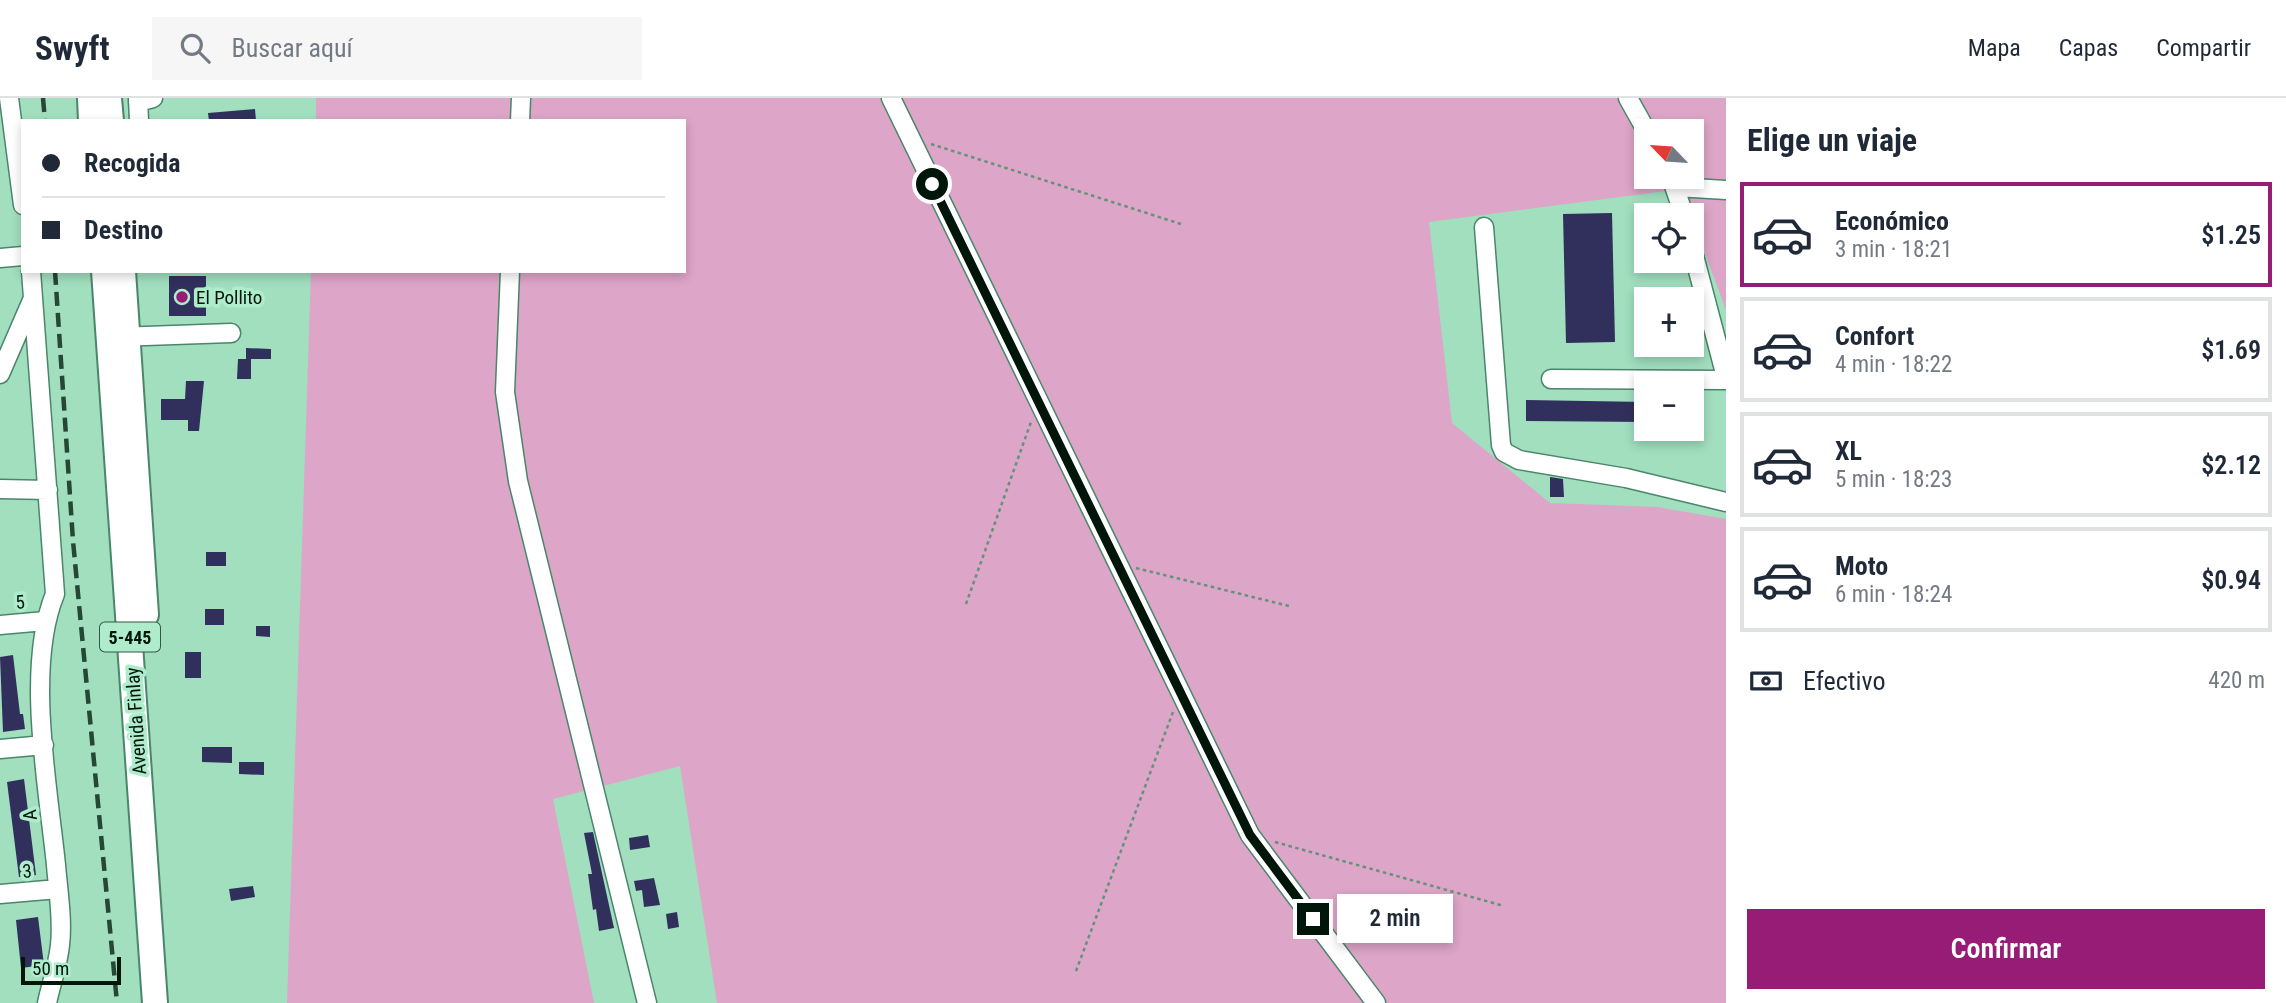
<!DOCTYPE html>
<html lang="es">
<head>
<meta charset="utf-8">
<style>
	body { margin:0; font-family:"Roboto Condensed",sans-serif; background:#f6f6f7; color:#1f2937; height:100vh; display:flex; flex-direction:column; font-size:26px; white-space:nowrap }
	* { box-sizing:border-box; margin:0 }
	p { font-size:23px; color:#747a83 }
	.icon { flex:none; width:38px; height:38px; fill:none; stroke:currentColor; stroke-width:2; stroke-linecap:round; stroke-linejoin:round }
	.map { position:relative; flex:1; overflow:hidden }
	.side { display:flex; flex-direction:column; background:#fff; width:560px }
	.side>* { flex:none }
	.banner { position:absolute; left:21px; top:21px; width:665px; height:154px; border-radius:0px; box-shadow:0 4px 10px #0003; display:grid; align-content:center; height:154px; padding:0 21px; background:#fff }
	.needle { width:46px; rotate:295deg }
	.controls { position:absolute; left:1634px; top:21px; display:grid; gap:14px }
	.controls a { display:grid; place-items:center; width:70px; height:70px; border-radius:0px; background:#fff; box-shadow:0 4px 10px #0003; font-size:35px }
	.scale { position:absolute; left:21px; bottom:18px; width:100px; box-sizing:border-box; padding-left:7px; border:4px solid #00160b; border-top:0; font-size:19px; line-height:24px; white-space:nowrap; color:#00160b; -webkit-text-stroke:5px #aeeccc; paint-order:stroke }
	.end { position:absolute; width:32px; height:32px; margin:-16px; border:9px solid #00160b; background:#fff; box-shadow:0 0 0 4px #fff }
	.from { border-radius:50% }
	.bubble { position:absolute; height:49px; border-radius:0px; background:#fff; box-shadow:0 4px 10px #0003; font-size:23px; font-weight:600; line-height:49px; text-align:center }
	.banner b { display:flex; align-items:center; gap:24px; height:66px; font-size:26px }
	.banner b+b { border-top:2px solid #e0e1e3 }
	.banner i { width:18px; height:18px; background:#1f2937 }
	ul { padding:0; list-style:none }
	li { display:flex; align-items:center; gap:21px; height:105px; margin:0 14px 10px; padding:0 7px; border:4px solid #e0e1e3; border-radius:0px }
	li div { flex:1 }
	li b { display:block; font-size:26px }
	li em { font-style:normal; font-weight:600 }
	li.current { border-color:#971c76 }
	li>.icon { width:63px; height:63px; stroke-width:1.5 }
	h2 { padding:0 21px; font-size:32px; line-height:84px }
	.pay { display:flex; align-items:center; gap:18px; height:77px; padding:0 21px; font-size:26px }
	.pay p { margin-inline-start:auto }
	.button { display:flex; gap:14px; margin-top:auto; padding:14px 21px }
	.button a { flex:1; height:80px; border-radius:0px; background:#971c76; color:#fff; font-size:28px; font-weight:600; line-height:80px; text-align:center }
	header { display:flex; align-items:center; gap:42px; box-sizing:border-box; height:98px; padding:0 35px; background:#fff; border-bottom:2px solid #e0e1e3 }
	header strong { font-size:33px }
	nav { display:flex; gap:38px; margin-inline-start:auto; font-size:24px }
	.search { width:490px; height:63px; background:#f6f6f7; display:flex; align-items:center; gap:18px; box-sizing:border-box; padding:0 24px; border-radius:0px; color:#747a83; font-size:26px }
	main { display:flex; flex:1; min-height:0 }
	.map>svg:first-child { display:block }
</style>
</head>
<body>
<header>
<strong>Swyft</strong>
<div class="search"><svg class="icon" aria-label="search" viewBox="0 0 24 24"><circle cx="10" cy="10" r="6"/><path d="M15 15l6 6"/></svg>Buscar aquí</div>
<nav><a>Mapa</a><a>Capas</a><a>Compartir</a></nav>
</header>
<main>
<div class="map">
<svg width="1726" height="905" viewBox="0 0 1726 905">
	<rect width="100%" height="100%" fill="#a1dfbf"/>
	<path fill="#dda5c7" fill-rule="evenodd" d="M316 0H1726V212L1681 91 1429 124 1452 325 1550 405 1657 409 1726 421V905H717L680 668 553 701 594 905H287L311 173H684V23H316ZM1647 33H1692V79H1647Z"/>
	<path fill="#31305d" d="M255 11 256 23H209L208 15Z
		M1612 115 1615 244 1566 245 1563 116Z
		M169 178H206V218H169Z
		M246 250 271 251V261H251V281H237L238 261H246Z
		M186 283H204L199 333H188V322H161V301H185Z
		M1526 302 1647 304V324L1526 323Z
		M1550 379 1563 381 1564 399H1550Z
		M206 454H226V468H206Z
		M205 511H224V527H205Z
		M256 528H270V539L256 538Z
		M185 554H201V580H185Z
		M13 557 20 616H23L25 631 3 634 0 559Z
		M202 649H232V665L202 664Z
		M239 664H264V677L239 676Z
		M24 681 36 777 19 779 7 684Z
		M593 734 614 830 599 833 596 811 593 812 588 776H592L584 735Z
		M648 737 650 749 630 752 629 740Z
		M654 780 660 807 644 809 642 792 636 793 634 783Z
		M253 788 255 799 231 803 229 791Z
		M677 814 679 829 668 831 666 816Z
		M38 819 44 867 21 870 16 822Z"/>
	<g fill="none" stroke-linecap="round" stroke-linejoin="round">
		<defs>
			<path id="minor" d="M9 0 23 107
				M138 0 139 23
				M891 0 1250 737 1376 905
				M1628 0 1647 34
				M138 4 153 0
				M520 23 521 0
				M1672 82 1684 117
				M1677 89 1726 92
				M1484 129 1501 347 1504 354 1519 362 1626 380 1726 404
				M1692 150 1726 279
				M0 160 23 158
				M31 173 55 496C25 569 48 688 56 767 58 792 63 822 60 847 58 867 51 886 47 905
				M510 173 505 294 518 383 647 905
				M117 239 231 235
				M0 276 33 200
				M1551 281 1726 282
				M0 391 48 392
				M0 527 45 523
				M0 651 44 647
				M0 796 58 791"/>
			<path id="highway" d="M90 0 91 23
				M109 0 111 23
				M104 173 155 905
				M123 173 146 517"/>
		</defs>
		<use href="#minor" stroke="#4a8669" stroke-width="21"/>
		<use href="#highway" stroke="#4a8669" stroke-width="28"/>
		<path stroke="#63927a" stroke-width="2.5" stroke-dasharray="3.5 3.5" stroke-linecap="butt" d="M931 46 1184 127
			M1136 470 1289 508
			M966 506 1031 324
			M1275 744 1504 808
			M1076 873 1173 614"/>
		<use href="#minor" stroke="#fff" stroke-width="18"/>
		<use href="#highway" stroke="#fff" stroke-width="24"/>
		<path stroke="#264636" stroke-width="4.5" stroke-dasharray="14 7" stroke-linecap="butt" d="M43 0 45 23
			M55 173 73 443 117 905"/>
	</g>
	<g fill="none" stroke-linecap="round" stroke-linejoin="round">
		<path stroke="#00160b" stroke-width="9" d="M932 86 1250 737 1313 821"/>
	</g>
	<circle fill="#971c76" stroke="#aeeccc" stroke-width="2.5" cx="182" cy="199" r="7"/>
	<g text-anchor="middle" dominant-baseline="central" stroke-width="7" stroke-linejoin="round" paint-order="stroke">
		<rect fill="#aeeccc" stroke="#345645" stroke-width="2" x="100" y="524.5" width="60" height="29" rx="5"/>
		<g font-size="18" font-weight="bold" fill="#00160b">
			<text x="130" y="539">5-445</text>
		</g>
		<g font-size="19" fill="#00160b" stroke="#aeeccc" text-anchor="start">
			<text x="196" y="199">El Pollito</text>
		</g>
		<g font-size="19" fill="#00160b" stroke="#aeeccc">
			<text transform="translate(20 504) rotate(-5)">5</text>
			<text transform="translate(136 623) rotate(-94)">Avenida Finlay</text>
			<text transform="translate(30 717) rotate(-96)">A</text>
			<text transform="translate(27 773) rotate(-5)">3</text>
		</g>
	</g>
</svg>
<div class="controls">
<a><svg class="needle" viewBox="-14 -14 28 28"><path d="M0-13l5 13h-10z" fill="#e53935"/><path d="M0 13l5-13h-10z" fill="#747a83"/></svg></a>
<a><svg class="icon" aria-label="locate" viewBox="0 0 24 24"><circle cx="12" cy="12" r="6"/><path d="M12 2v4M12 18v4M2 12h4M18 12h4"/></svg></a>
<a>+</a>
<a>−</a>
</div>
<div class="scale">50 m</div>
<i class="end from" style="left:932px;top:86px"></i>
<i class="end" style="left:1313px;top:821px"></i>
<div class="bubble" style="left:1337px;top:796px;width:116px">2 min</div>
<div class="banner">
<b><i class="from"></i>Recogida</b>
<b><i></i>Destino</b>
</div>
</div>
<section class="side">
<h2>Elige un viaje</h2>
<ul>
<li class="current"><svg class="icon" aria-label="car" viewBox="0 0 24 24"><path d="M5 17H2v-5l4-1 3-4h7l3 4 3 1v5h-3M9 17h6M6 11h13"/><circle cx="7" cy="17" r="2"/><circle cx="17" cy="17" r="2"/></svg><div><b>Económico</b><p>3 min · 18:21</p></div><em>$1.25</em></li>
<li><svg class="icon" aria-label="car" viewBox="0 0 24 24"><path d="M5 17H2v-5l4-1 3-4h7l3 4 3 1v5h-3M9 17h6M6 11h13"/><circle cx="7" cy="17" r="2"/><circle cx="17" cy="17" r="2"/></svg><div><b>Confort</b><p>4 min · 18:22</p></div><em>$1.69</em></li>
<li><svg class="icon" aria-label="car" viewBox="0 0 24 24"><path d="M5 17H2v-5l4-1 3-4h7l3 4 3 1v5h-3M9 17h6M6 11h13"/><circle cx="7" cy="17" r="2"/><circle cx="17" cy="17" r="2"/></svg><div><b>XL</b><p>5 min · 18:23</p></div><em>$2.12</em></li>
<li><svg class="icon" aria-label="car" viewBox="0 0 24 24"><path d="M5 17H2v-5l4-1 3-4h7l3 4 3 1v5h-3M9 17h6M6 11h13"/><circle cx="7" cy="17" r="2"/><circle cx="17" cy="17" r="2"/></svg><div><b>Moto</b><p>6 min · 18:24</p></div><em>$0.94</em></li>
</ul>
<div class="pay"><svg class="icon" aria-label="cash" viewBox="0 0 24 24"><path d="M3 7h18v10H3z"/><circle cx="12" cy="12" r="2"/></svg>Efectivo<p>420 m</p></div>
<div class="button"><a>Confirmar</a></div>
</section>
</main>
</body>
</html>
